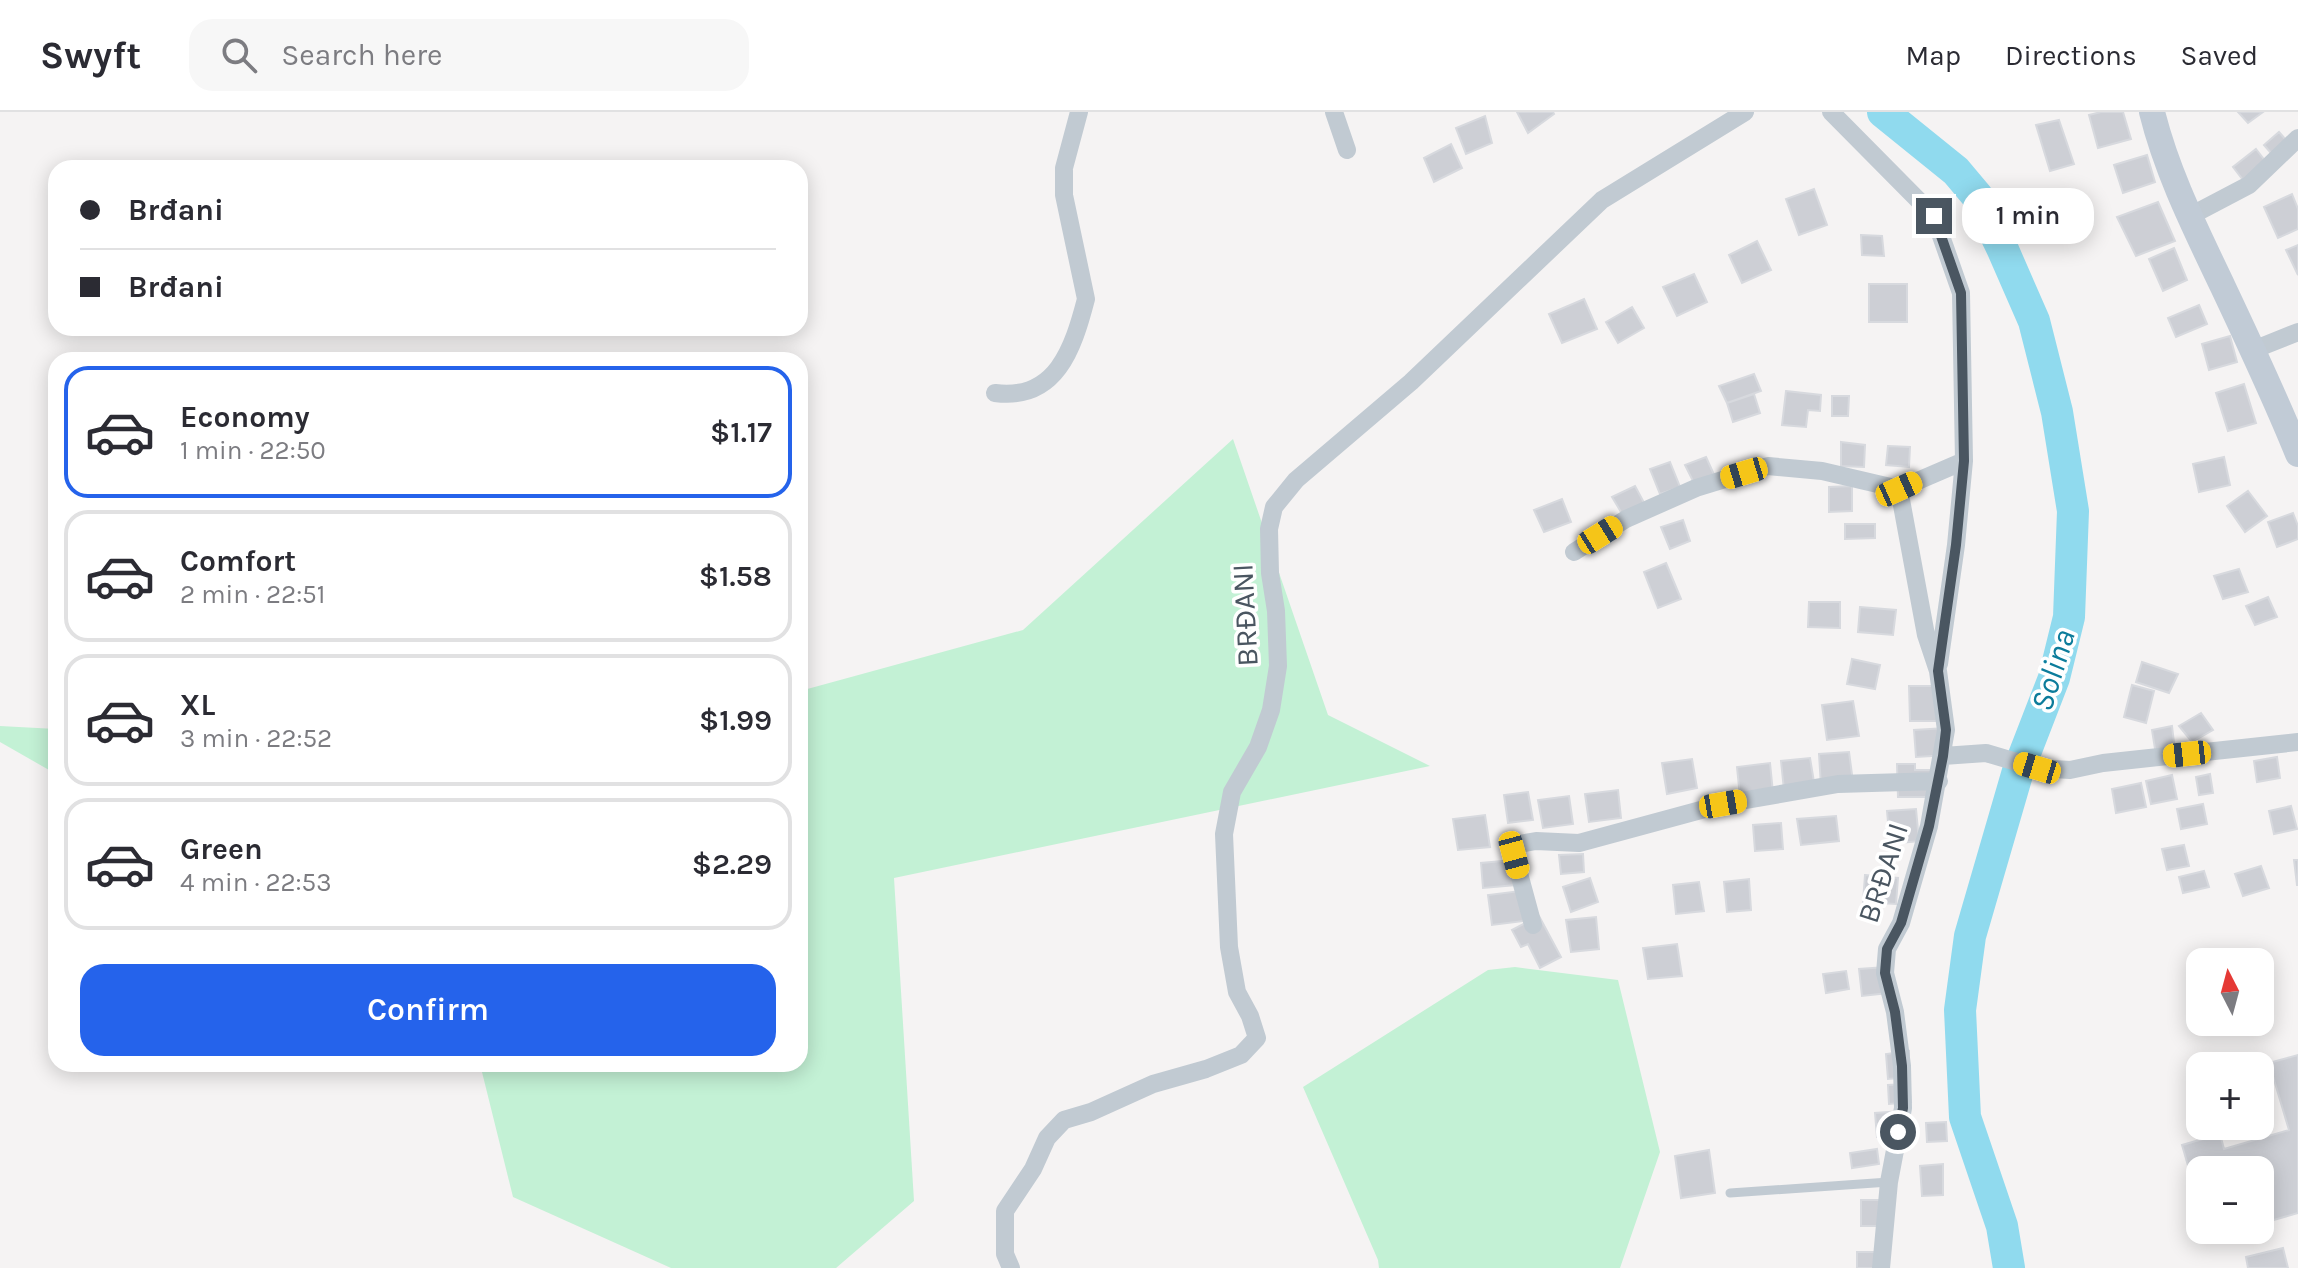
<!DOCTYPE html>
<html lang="en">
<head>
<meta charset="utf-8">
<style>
	body { margin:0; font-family:Karla,sans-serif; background:#f7f7f7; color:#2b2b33; height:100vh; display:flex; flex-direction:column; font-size:30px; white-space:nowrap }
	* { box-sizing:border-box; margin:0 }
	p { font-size:26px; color:#7c7c81 }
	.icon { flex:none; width:44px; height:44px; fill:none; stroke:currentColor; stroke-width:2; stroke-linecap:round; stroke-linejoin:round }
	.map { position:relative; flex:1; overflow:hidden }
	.sheet { position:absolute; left:48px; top:240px; width:760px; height:720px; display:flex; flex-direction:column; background:#fff; border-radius:24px; box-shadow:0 4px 20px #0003 }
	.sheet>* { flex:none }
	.top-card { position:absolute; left:48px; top:48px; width:760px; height:176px; border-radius:24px; box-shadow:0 4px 20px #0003; display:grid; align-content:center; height:176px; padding:0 32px; background:#fff }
	.needle { width:52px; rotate:354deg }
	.controls { position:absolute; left:2186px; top:836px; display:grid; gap:16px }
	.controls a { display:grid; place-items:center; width:88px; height:88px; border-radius:16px; background:#fff; box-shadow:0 4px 20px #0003; font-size:40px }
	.end { position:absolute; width:36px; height:36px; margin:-18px; border:10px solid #4a5661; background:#fff; box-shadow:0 0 0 4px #fff }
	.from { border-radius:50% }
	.bubble { position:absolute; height:56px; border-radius:24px; background:#fff; box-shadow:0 4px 20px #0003; font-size:26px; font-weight:600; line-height:56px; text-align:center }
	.car { position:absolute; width:24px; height:48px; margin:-24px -12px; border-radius:10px; box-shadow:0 0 6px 2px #0007; background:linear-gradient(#f5c518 24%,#345 0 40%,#f5c518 0 76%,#345 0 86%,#f5c518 0) }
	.top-card b { display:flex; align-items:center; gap:28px; height:76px; font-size:30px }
	.top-card b+b { border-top:2px solid #e1e1e2 }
	.top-card i { width:20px; height:20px; background:#2b2b33 }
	ul { padding:14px 0 0; list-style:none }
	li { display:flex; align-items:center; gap:24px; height:132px; margin:0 16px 12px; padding:0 16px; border:4px solid #e1e1e2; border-radius:24px }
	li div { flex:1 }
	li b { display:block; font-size:30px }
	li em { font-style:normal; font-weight:600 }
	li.on { border-color:#2563eb }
	li>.icon { width:72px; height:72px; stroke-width:1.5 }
	.cta { display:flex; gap:16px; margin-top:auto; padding:16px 32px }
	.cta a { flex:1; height:92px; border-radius:24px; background:#2563eb; color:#fff; font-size:32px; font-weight:600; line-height:92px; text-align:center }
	header { display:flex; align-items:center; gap:48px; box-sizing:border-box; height:112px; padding:0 40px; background:#fff; border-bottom:2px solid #e1e1e2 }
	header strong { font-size:38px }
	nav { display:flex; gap:44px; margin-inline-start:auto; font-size:28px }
	.search { width:560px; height:72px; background:#f7f7f7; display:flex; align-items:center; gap:20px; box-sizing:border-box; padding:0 28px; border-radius:24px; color:#7c7c81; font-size:30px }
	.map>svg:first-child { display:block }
</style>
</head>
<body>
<header>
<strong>Swyft</strong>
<div class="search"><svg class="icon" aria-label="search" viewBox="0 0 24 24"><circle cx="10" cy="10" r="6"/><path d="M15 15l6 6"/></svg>Search here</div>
<nav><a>Map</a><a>Directions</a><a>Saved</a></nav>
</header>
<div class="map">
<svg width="2298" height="1156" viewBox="0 0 2298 1156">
	<rect width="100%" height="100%" fill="#f5f3f3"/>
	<path fill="#c3f1d5" d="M1233 327 1328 603 1430 654 894 766 914 1089 836 1156H671L513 1085 480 952H800V579L1023 518Z
		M0 614 56 617V662L0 630Z
		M1515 855 1618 868 1660 1040 1620 1156H1379L1378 1148 1303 975 1488 858Z"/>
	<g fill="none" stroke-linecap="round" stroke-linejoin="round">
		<path stroke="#90daee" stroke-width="32" d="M1883 0 1956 59 1977 84 2003 138 2034 209 2057 300 2073 399 2069 505 2054 566 2018 659 1970 824 1960 898 1965 1005 2002 1114 2009 1156"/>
	</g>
	<path fill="#cdcfd5" stroke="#d7d9de" stroke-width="2" d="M1517 0H1553L1554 2 1528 21Z
		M2101 0H2123L2131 27 2098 36 2089 3Z
		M2238 0H2263L2248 11Z
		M1485 4 1492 31 1466 42 1456 16Z
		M2059 8 2074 52 2050 59 2036 13Z
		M2279 20 2293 36 2278 49 2264 33Z
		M1451 32 1462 56 1434 70 1424 46Z
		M2256 37 2273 59 2250 77 2233 55Z
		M2147 43 2155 70 2123 81 2114 53Z
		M1814 77 1827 113 1799 123 1786 87Z
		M2292 82 2298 97V117L2278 126 2264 95Z
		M2158 90 2175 129 2136 144 2117 105Z
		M1861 123 1882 124 1884 144 1862 143Z
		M1757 129 1771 158 1742 171 1729 143Z
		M2298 133V163L2286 138Z
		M2174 136 2187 168 2163 179 2149 147Z
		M1694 162 1707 190 1677 204 1663 175Z
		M1869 172H1907V210H1869Z
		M1584 187 1597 217 1562 231 1549 202Z
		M2199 193 2207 212 2176 225 2168 206Z
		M1632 195 1644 216 1618 231 1606 210Z
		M2230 224 2237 250 2209 258 2202 232Z
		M1754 262 1761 279 1727 291 1719 274Z
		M2244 272 2256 311 2228 319 2216 281Z
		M1786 279 1821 283 1820 299 1808 298 1806 315 1782 313Z
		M1754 282 1760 301 1733 310 1727 291Z
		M1832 284H1849L1848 304H1832Z
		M1841 330 1865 333 1864 355 1841 354Z
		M1888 334 1910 335 1909 355 1886 353Z
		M1706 345 1716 367 1696 375 1685 353Z
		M2224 345 2230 373 2199 380 2193 352Z
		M1670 350 1680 375 1660 382 1650 357Z
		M1635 374 1649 400 1627 410 1612 385Z
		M1852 374V399L1829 400V375Z
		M2248 379 2267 404 2245 420 2227 394Z
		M1562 387 1571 410 1544 420 1534 398Z
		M2293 401 2298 414V427L2277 435 2268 410Z
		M1683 408 1690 429 1670 437 1661 415Z
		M1845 412H1875V426L1845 427Z
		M1666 451 1681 487 1658 496 1644 460Z
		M2239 457 2248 480 2223 487 2214 464Z
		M2268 485 2277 505 2255 513 2246 494Z
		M1809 490H1840V516L1808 515Z
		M1860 495 1896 498 1893 523 1858 520Z
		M1852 547 1880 553 1875 577 1847 572Z
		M2142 550 2178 562 2169 581 2136 570Z
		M2132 573 2154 579 2146 611 2124 605Z
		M1909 574H1939L1942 609H1910Z
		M1853 589 1859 624 1827 628 1822 593Z
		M2201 601 2213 618 2192 630 2179 614Z
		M2172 614 2175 639 2156 643 2152 618Z
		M1946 616 1948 643 1916 645 1914 618Z
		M1849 640 1853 670 1821 674 1819 642Z
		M2277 645 2280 666 2257 670 2254 649Z
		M1810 646 1815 676 1784 678 1781 649Z
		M1692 647 1697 676 1667 682 1662 651Z
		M1770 651 1773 681 1740 685 1737 655Z
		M1897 652H1915V658H1934V685H1898Z
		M2210 662 2213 681 2199 683 2196 665Z
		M2172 663 2177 687 2151 692 2146 669Z
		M2141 671 2146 695 2116 701 2112 677Z
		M1618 678 1621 706 1589 710 1585 682Z
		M1528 680 1533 708 1508 711 1504 683Z
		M1569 684 1573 712 1543 716 1538 688Z
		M2203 692 2207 712 2181 717 2177 697Z
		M2291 694 2297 717 2274 722 2269 699Z
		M1916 697 1919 729 1890 732 1887 699Z
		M1485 703 1490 735 1458 738 1453 707Z
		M1836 704 1839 729 1801 733 1797 707Z
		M1781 711 1783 737 1755 739 1753 713Z
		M2184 733 2189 754 2167 758 2162 737Z
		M1583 742 1584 760 1561 762 1559 743Z
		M1513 748 1516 773 1483 776 1481 751Z
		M2294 748H2298V773H2297Z
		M2261 754 2269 776 2243 784 2235 762Z
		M2204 759 2209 775 2183 781 2179 765Z
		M1865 763 1898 766 1896 792 1863 790Z
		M1590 766 1598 790 1571 800 1563 775Z
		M1749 767 1751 798 1727 800 1724 770Z
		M1699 770 1704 799 1676 802 1673 773Z
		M1520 779 1524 809 1492 813 1488 783Z
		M1539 804 1561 845 1540 856 1528 832 1521 835 1512 818Z
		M1596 805 1599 837 1571 840 1566 808Z
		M1677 832 1682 864 1648 867 1643 836Z
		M1886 855 1888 881 1862 884 1859 857Z
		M1846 859 1849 877 1826 881 1823 862Z
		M1909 939V965L1888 967 1886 942Z
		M2298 943V1101L2260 1112V1058H2200V1095L2182 1033 2220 1022 2224 1037 2289 1018 2269 951Z
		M1909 972 1911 990 1889 992 1888 973Z
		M1902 999 1905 1023 1877 1025 1875 1001Z
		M1946 1010 1947 1029 1927 1030 1926 1011Z
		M1877 1037 1879 1052 1852 1056 1850 1041Z
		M1709 1038 1715 1081 1681 1086 1675 1044Z
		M1943 1052V1083L1922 1084 1920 1054Z
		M1861 1088H1889V1114H1861Z
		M2207 1118H2239L2209 1127Z
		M2283 1136 2288 1156H2248L2246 1145Z
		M1857 1140H1876V1156H1857Z"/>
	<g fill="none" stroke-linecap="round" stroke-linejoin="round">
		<path stroke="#c1cad2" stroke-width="9" d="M1730 1081 1889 1070"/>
		<path stroke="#c1cad2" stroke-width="18" d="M1334 0 1347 38
			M1831 0 1934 104 1961 181 1964 349 1956 433 1939 552
			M2190 104 2249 73 2298 26
			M2253 238 2298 220
			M995 281C1056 289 1073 237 1086 187L1064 83V56L1079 0
			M1574 440 1626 407 1696 376 1768 354 1822 359 1899 377
			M1943 644 1986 641 2037 656 2070 658 2103 651 2298 630
			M1533 813 1514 743 1519 732 1536 729 1579 731 1723 692 1838 672 1939 669
			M1011 1156 1005 1142V1099L1033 1057 1047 1026 1064 1008 1091 1000 1153 972 1206 957 1241 943 1257 926 1250 904 1237 880 1229 835 1224 722 1232 680 1258 635 1271 598 1278 554 1276 499 1270 461 1269 417 1274 395 1296 368 1411 270 1602 88 1745 0
			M1881 1156 1889 1070 1903 996 1902 954 1895 900 1885 861 1887 837 1901 811 1929 714 1946 618 1938 559 1926 523 1899 377 1964 349"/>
		<path stroke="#c1cbd6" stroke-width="26" d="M2152 0C2167 61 2196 118 2223 175 2249 230 2275 285 2298 342"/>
	</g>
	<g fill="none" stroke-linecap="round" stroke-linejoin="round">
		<path stroke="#4a5661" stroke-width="10" d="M1898 1020 1903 996 1902 954 1895 900 1885 861 1887 837 1901 811 1929 714 1943 644 1946 618 1938 559 1956 433 1964 349 1961 181 1934 104"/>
	</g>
	<g text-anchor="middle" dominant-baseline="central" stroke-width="7" stroke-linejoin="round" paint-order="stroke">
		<g font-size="30" fill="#4a5661" stroke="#fff">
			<text transform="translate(1245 503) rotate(-93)">BRĐANI</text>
			<text transform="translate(1883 761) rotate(-72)">BRĐANI</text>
		</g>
		<g font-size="32" font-style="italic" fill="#0c7c9b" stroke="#fff">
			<text transform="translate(2053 558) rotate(-73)">Solina</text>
		</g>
	</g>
</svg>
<div class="controls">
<a><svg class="needle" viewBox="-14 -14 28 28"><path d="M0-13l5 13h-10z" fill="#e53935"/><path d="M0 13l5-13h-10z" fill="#7c7c81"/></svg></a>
<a>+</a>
<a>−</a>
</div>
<i class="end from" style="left:1898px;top:1020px"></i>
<i class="end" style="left:1934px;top:104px"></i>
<div class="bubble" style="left:1962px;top:76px;width:132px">1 min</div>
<i class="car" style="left:1744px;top:361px;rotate:253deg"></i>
<i class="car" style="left:1899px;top:377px;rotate:66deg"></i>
<i class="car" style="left:1600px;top:423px;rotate:58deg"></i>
<i class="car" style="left:2187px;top:642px;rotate:264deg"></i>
<i class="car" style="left:2037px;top:656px;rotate:287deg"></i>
<i class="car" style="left:1723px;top:692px;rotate:80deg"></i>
<i class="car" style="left:1514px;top:743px;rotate:165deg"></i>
<div class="top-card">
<b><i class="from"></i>Brđani</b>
<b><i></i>Brđani</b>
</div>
<section class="sheet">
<ul>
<li class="on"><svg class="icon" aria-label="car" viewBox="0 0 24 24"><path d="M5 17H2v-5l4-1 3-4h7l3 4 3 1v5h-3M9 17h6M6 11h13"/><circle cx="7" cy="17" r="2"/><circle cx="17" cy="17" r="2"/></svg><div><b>Economy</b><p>1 min · 22:50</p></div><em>$1.17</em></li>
<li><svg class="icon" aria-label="car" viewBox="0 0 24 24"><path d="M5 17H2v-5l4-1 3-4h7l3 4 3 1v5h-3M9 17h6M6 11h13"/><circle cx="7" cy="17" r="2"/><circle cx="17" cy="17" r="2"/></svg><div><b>Comfort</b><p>2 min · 22:51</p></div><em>$1.58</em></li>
<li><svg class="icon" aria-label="car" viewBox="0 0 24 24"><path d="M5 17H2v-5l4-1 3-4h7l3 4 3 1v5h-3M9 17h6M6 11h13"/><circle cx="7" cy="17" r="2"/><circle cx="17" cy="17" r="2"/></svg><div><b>XL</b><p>3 min · 22:52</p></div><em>$1.99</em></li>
<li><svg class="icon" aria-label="car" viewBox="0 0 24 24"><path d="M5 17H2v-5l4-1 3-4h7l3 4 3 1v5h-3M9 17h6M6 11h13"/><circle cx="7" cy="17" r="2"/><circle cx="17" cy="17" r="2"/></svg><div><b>Green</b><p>4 min · 22:53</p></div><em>$2.29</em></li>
</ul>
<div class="cta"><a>Confirm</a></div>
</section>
</div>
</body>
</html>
